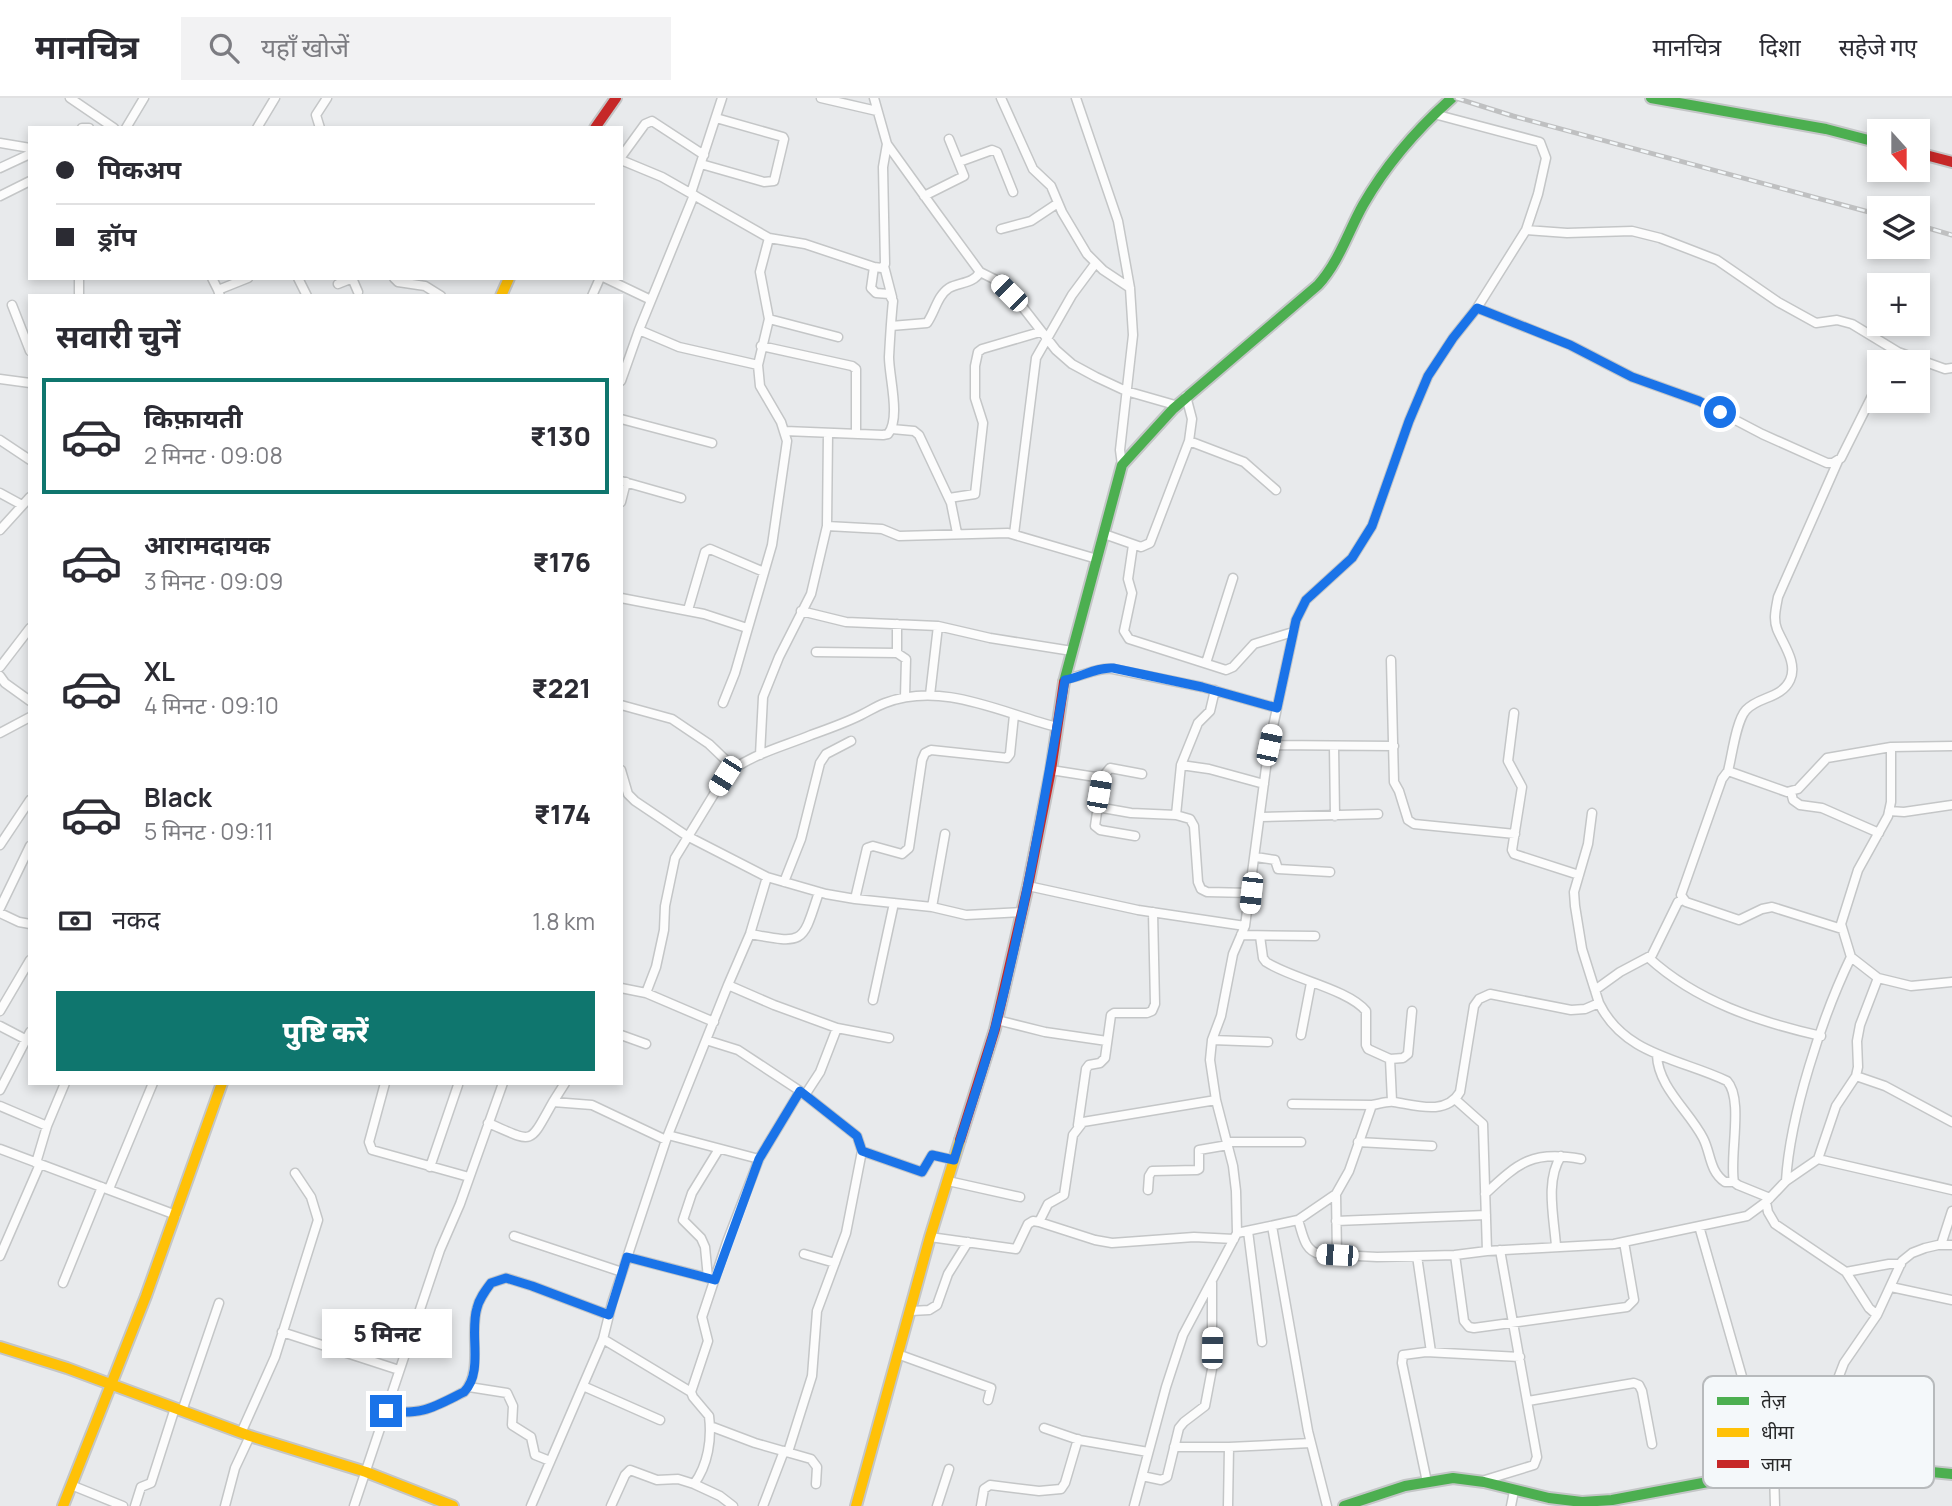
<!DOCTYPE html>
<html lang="hi">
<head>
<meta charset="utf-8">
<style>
	body { margin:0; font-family:Manrope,"Noto Sans Devanagari",sans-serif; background:#f2f2f3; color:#2b2b33; height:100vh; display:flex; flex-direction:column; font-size:26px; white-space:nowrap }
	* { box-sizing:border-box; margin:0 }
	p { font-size:23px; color:#7c7c81 }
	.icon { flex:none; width:38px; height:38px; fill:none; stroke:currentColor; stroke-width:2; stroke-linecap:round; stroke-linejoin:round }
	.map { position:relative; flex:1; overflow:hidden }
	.details { position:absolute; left:28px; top:196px; width:595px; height:791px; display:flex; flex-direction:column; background:#fff; border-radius:0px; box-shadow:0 4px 10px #0003 }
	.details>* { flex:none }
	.guide { position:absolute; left:28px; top:28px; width:595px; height:154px; border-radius:0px; box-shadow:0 4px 10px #0003; display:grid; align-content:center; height:154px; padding:0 28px; background:#fff }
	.needle { width:46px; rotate:159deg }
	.tools { position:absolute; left:1867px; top:21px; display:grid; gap:14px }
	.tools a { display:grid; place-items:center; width:63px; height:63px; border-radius:0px; background:#fff; box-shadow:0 4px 10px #0003; font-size:35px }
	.end { position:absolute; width:32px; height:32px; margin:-16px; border:9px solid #1a73e8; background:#fff; box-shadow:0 0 0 4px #fff }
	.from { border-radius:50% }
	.bubble { position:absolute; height:49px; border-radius:0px; background:#fff; box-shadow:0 4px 10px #0003; font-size:23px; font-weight:800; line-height:49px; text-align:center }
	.car { position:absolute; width:21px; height:42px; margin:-21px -10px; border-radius:9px; box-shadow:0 0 5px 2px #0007; background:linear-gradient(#fff 24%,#345 0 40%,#fff 0 76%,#345 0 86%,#fff 0) }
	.guide b { display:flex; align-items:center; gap:24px; height:66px; font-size:26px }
	.guide b+b { border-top:2px solid #e1e1e2 }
	.guide i { width:18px; height:18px; background:#2b2b33 }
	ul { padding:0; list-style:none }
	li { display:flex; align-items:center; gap:21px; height:116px; margin:0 14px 10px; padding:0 14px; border:4px solid transparent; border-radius:0px }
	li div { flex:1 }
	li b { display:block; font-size:26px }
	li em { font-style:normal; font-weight:800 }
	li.on { border-color:#0f766e }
	li>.icon { width:63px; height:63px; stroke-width:1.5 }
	h2 { padding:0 28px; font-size:32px; line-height:84px }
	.pay { display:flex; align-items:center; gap:18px; height:77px; padding:0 28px; font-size:26px }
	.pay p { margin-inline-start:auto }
	.action { display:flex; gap:14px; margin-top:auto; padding:14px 28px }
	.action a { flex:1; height:80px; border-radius:0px; background:#0f766e; color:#fff; font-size:28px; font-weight:800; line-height:80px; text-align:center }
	header { display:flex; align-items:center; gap:42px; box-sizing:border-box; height:98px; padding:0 35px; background:#fff; border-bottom:2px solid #e1e1e2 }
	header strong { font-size:33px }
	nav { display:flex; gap:38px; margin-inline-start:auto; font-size:24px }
	.search { width:490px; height:63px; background:#f2f2f3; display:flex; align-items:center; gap:18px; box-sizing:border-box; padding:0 24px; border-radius:0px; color:#7c7c81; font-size:26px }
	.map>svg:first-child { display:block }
</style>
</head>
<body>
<header>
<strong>मानचित्र</strong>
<div class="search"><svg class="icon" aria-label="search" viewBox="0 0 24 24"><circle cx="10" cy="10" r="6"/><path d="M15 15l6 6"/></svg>यहाँ खोजें</div>
<nav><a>मानचित्र</a><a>दिशा</a><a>सहेजे गए</a></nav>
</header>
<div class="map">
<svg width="1952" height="1408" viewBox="0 0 1952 1408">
	<rect width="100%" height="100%" fill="#e8eaec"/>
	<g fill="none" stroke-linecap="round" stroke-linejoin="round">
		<defs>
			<path id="street" d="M70 0 114 30
				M821 0 877 13
				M874 0 887 46 936 114 980 174 998 183 1021 207 1056 252 1072 266 1096 279 1126 293 1175 307
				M1001 0 1033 71 1051 88 1062 114 1087 156 1103 172 1130 190
				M1076 0 1118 123 1130 190 1133 237 1120 352 1122 367
				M82 30H89
				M126 30 144 0
				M257 30 275 0
				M320 30 316 17 327 0
				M0 45 30 50
				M621 59 645 26 652 23 704 57
				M621 62 662 79 769 140 805 146 874 169 882 170 885 166 883 69 887 46
				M959 64 992 52 997 54 1013 94
				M701 66 764 84 774 83 784 41 783 39 716 20
				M0 70 30 56
				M691 95 722 0
				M0 98 30 83
				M924 98 964 78 949 41
				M1001 131 1031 123 1058 105
				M1526 132 1567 135 1632 133 1660 140 1717 162 1778 204 1816 225 1837 222 1852 226 1898 254
				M884 168 892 199
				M212 180 218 192
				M298 180 307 198
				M352 180 358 194
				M394 180 398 184 425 188 441 198
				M605 180 651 202
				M338 186 353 180
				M79 198V180
				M220 198 218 192 248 180
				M592 198 600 180
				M12 207 30 253
				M1477 210 1570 247 1632 279 1699 303 1762 336 1827 365H1833L1841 360 1880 282
				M769 221 838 239
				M891 228 927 225C935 214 937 198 949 190 960 184 973 186 980 174
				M639 232 679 249 758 267
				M761 248 852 268 856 271V336
				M1888 264 1895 254H1898L1945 271 1952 270
				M0 281 30 285
				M621 283 639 232 694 97
				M621 321 712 345
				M892 331 914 333 919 337 951 405 957 435
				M785 333 883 337 888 336C901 320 889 279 889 259 890 240 891 222 893 203L889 196 876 195 871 190 874 169
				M0 342 30 362
				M1189 343 1244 364 1276 392
				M621 383 681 400
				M0 395 22 407
				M949 400 975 396 983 325 975 300V268L978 254 982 251 1040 234
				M621 404 626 384
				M827 428 882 431 899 438 1008 435 1097 461
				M0 432 30 399
				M1014 436 1036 260 1072 197 1095 166
				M1104 436 1141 449 1150 445 1189 343 1192 321 1186 298
				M1133 447 1128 481 1132 495 1124 533 1129 541 1226 572 1233 569 1254 546 1293 534
				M621 500 704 516 747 530
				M688 512 705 454 710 451 764 474
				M801 513 846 524 938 528
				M816 554 897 555 906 561 905 599
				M897 555V526
				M1391 562 1394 684 1399 693 1408 722 1414 726 1515 736
				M1206 565 1233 480
				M0 569 30 530
				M0 578 5 585 30 603
				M1064 581C1081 579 1097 569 1113 571L1202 589 1277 610
				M930 597 938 528 990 540 1072 553
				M723 605 735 575 772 447 787 343 781 324 760 288 758 267 769 221 760 174 769 140
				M621 607 672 621 709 646 734 670
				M1514 615 1508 663 1522 689 1512 752 1514 756 1579 777
				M0 635 30 619
				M1269 647 1394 648
				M1334 648 1335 718
				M1952 648 1891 649V704L1888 718 1858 772 1841 826 1851 859 1878 880 1911 888 1952 884
				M760 657 763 599 779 559 811 496 827 428 828 335
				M1181 667 1209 671 1264 686
				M621 672 628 696 635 703 687 738 767 779 826 796 855 801 932 809 966 817 1022 814
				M1051 672 1102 680 1110 670 1142 676
				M1728 673C1732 658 1736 623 1746 612 1759 598 1781 601 1790 582 1798 565 1783 546 1777 531 1773 521 1776 510 1778 499L1838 363
				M1102 680 1095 728 1100 732 1135 738
				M1791 694 1793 702 1800 707 1822 710 1879 735
				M1097 709 1131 715 1176 717 1190 721 1194 728 1198 784 1201 791 1207 794 1251 795
				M1889 713 1904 714 1952 707
				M1592 715 1588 746 1574 794 1575 808 1582 851 1599 905
				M1176 717 1181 667 1198 625 1210 613 1215 592
				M1260 719 1378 716
				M0 747 30 702
				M1256 759 1275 762 1278 771 1330 774
				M784 784 801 741 820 665 826 656 851 643
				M1028 788 1138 812 1245 828 1269 647 1296 522 1306 502 1352 460 1372 428 1409 323 1428 278 1453 240 1477 210 1526 132 1538 96 1546 60 1540 44 1434 16
				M855 801 867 750 873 748 902 756 909 750 922 662 925 655 931 652 1007 660 1010 656 1014 617
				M932 809 945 736
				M0 810 30 748
				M0 815 19 824 30 826
				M1245 828 1233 856 1221 918 1212 942 1210 962 1216 1002 1233 1068 1236 1093 1237 1135 1298 1122C1303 1136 1304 1153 1320 1156L1377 1159 1455 1157 1487 1153 1614 1146 1747 1118 1766 1104 1786 1083 1818 1061 1836 1008 1856 978 1858 969 1857 943 1860 927 1878 880
				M1842 831 1772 809 1762 811 1739 822 1686 804 1681 797 1722 681 1728 673 1787 694 1798 691 1827 660 1891 649
				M750 836C805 846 802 846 819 794
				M1241 837 1315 838
				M1260 838 1263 860 1266 864C1292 881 1348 891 1366 913V947L1368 951 1390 961 1392 1003
				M1649 860C1696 903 1759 924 1821 938
				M728 887 774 907 837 930
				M621 890 646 895 714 924
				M1595 892 1620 874 1652 857 1678 804 1683 802
				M646 895 656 869 664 832 665 808 675 760 725 678C748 657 782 649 811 637 828 631 845 625 861 617 869 613 877 608 885 605 943 583 1001 615 1057 629
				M873 902 894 805
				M0 913 30 862
				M997 922 1045 934 1107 943
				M0 928 25 941
				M621 937 646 946
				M1301 937 1311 885
				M706 942 738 952 800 993 857 1038 862 1053 922 1074 932 1057 954 1062
				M1212 942 1268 944
				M1657 957C1658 989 1689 1013 1703 1040 1711 1055 1709 1073 1725 1084H1734
				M1390 961 1403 960 1408 956 1412 913
				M1856 978 1885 988 1952 1024
				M385 985 369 1044 372 1052 469 1079
				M0 992 30 934
				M805 997 820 974 837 930 889 940
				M1456 1002 1483 1026 1487 1153
				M553 1004 565 985
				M1292 1006 1372 1007
				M0 1008 47 1028
				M488 1025C535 1045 528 1048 553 1004L592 1007 666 1042
				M1078 1027 1086 971 1089 967 1100 965 1105 960 1111 917 1114 915H1147L1152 913 1155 906 1153 814
				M668 1037 759 1061
				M1227 1044H1301
				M1358 1044 1432 1048
				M0 1051 176 1117
				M1818 1061 1952 1092
				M36 1065 47 1028 65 985
				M430 1069 458 987
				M948 1083 1020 1099
				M1786 1083C1790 1017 1822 919 1851 859
				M109 1091 153 985
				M1148 1092 1149 1078 1152 1073 1197 1072 1199 1071V1052L1228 1047
				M1336 1096 1337 1157
				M1485 1096C1519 1064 1533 1052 1581 1061
				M1766 1104 1768 1114 1775 1126 1846 1174 1889 1166H1901
				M1298 1122 1336 1096 1349 1073 1372 1007C1379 1006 1387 1003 1394 1004 1415 1007 1446 1018 1460 994L1474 908 1479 901 1490 896 1571 912 1585 911 1599 905C1624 957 1681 961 1727 983 1744 1001 1729 1059 1734 1084L1738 1087 1770 1100
				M1336 1123 1486 1117
				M1039 1124 1095 1142 1112 1145 1194 1139 1234 1141
				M1272 1128 1308 1333 1327 1408
				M1699 1128 1745 1289 1756 1375
				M1248 1133 1262 1244
				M514 1138 622 1174
				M930 1139 1016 1151 1028 1126 1033 1123 1039 1124 1048 1106 1064 1097 1073 1037 1083 1024 1216 1002
				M1941 1147 1952 1113
				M1556 1148C1554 1119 1545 1083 1561 1058
				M804 1156 835 1165
				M1455 1157 1464 1223 1469 1229 1474 1230 1627 1209 1634 1202 1624 1144
				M0 1158 40 1066
				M1417 1158 1431 1254
				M627 1159 712 1181
				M1846 1174 1869 1210 1877 1217
				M708 1180 705 1149 701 1140 683 1122 692 1095 719 1051
				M63 1185 102 1089
				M1891 1189 1952 1202
				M911 1213 929 1212 937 1207 948 1176 968 1144
				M282 1234 399 1272
				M603 1241 691 1294
				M900 1257 991 1290 988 1302
				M583 1288 660 1322
				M469 1289 507 1295 513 1308 512 1327 531 1339 535 1357 550 1363
				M1528 1303 1634 1285 1639 1287 1642 1293 1652 1346
				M182 1313 219 1205
				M386 1313C423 1317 432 1310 464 1294 483 1274 469 1235 477 1210 479 1201 485 1193 491 1185L506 1180 532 1188 609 1217
				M710 1328 755 1345 811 1361 817 1369 816 1386
				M1044 1330 1079 1342 1148 1354
				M241 1335 275 1259 318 1122 311 1099 295 1075
				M1174 1349H1229L1311 1345
				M788 1354 812 1278 817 1213 846 1135 862 1053
				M1855 1366 1838 1294 1839 1278 1844 1265 1877 1217 1902 1163 1912 1155 1925 1150 1938 1147H1952
				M1774 1373 1775 1408
				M1142 1378 1161 1382 1167 1379 1179 1330 1184 1324 1205 1308 1212 1271V1185
				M1485 1382 1534 1367 1537 1359 1500 1152
				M1427 1384 1402 1265 1403 1257 1426 1254 1520 1259
				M694 1386 720 1398 733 1408
				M71 1387 123 1408
				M135 1408 141 1389 151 1385 175 1310
				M225 1408 235 1370 250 1338
				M354 1408 440 1152 460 1106 503 985
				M531 1408 603 1241 612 1205 666 1042 728 887 750 836 767 779
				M611 1408 625 1377 630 1372 657 1382 678 1381 694 1386C708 1367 712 1341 709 1318L693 1299 691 1294 708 1243 702 1219 727 1144 759 1061 800 993
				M763 1408 784 1353
				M937 1408 949 1371
				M981 1408 984 1391 990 1387 1039 1393 1061 1391 1065 1385 1078 1341
				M1134 1408 1166 1289 1183 1237 1237 1135
				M1228 1408 1229 1349
				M1511 1408 1514 1393"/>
			<path id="fast" d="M1651 0 1826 31 1880 45
				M1064 584 1122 367 1173 311 1318 187C1339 164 1348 134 1363 107 1386 67 1417 31 1452 0
				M1344 1408 1405 1388 1453 1380 1484 1384 1549 1400 1582 1404 1612 1402 1740 1378 1852 1366 1952 1376"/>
			<path id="slow" d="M501 198 509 180
				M0 1249 67 1270 250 1338 366 1374 453 1408
				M63 1408 146 1198 222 985
				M856 1408 930 1139 960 1042"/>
			<path id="jam" d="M595 30 616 0
				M1918 55 1952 64
				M960 1042 995 931 1028 788 1051 672 1064 584"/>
		</defs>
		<use href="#street" stroke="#c4c6c7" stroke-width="11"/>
		<use href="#fast" stroke="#c4c6c7" stroke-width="14"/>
		<use href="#slow" stroke="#c4c6c7" stroke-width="14"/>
		<use href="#jam" stroke="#c4c6c7" stroke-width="14"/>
		<use href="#street" stroke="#fcfcfc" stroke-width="8"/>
		<use href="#fast" stroke="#4caf50" stroke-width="10"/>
		<use href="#slow" stroke="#ffc107" stroke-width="10"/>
		<use href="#jam" stroke="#c62828" stroke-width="10"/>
		<defs>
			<path id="rail" d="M1456 0 1513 18 1880 117
				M1918 127 1952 137"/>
		</defs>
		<use href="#rail" stroke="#bfc0c1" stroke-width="5"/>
		<use href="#rail" stroke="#f4f8fa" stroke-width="2.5" stroke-dasharray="8" stroke-linecap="butt"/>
	</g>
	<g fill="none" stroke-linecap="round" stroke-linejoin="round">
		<path stroke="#1a73e8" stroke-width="9" d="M386 1313C423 1317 432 1310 464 1294 484 1274 469 1235 477 1210 479 1201 485 1193 491 1185L506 1180 532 1188 609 1217 627 1159 715 1182 759 1061 800 993 857 1038 862 1053 922 1074 932 1057 954 1062C967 1018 983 975 995 930 1025 816 1045 698 1065 582 1081 579 1097 569 1113 570L1202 589 1277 610 1296 522 1306 502 1352 460 1372 428 1409 323 1428 278 1453 240 1477 210 1570 247 1632 279 1699 303 1720 314"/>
	</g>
	<rect x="1703" y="1278" width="231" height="112" rx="10" fill="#f4f8fa" stroke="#b7babc" stroke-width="2"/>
	<rect x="1717" y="1299" width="32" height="8" fill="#4caf50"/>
	<rect x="1717" y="1330" width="32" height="9" fill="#ffc107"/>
	<rect x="1717" y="1362" width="32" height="8" fill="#c62828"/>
	<g font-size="19" fill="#28292a">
		<text x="1761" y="1310">तेज़</text>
		<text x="1761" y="1341">धीमा</text>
		<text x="1761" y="1373">जाम</text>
	</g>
</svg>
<div class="tools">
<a><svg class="needle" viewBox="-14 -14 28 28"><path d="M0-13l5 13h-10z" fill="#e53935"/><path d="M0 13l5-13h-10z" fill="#7c7c81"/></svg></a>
<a><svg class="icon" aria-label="layers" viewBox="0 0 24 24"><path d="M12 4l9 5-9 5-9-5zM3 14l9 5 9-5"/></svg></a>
<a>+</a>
<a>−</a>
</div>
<i class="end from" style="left:1720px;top:314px"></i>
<i class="end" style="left:386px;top:1313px"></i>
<div class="bubble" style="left:322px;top:1211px;width:130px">5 मिनट</div>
<i class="car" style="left:1009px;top:195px;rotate:315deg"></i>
<i class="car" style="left:1269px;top:647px;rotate:12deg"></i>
<i class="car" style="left:725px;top:678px;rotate:212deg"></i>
<i class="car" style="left:1099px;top:694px;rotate:10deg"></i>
<i class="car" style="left:1251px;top:795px;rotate:186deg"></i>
<i class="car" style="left:1337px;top:1157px;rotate:273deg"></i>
<i class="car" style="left:1212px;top:1250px;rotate:1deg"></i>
<div class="guide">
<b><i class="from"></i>पिकअप</b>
<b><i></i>ड्रॉप</b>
</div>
<section class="details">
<h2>सवारी चुनें</h2>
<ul>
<li class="on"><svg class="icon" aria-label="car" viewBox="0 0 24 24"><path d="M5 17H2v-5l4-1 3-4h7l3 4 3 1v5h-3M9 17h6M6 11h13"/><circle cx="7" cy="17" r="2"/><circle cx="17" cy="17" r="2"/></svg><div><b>किफ़ायती</b><p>2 मिनट · 09:08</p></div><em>₹130</em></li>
<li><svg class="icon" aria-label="car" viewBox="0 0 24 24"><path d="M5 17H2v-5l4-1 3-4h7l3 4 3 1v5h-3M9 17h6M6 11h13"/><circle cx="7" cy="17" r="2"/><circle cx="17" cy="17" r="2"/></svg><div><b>आरामदायक</b><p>3 मिनट · 09:09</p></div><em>₹176</em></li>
<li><svg class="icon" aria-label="car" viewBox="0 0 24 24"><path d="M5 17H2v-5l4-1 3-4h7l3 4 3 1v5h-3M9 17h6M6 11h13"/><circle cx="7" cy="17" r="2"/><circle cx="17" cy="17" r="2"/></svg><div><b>XL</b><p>4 मिनट · 09:10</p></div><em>₹221</em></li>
<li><svg class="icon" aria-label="car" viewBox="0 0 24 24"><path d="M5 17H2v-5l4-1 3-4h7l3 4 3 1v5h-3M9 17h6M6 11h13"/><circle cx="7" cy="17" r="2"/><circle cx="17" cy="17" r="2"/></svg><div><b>Black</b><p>5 मिनट · 09:11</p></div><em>₹174</em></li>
</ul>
<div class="pay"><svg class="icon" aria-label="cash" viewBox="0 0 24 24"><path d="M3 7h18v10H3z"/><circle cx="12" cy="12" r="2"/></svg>नकद<p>1.8 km</p></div>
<div class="action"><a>पुष्टि करें</a></div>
</section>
</div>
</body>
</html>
